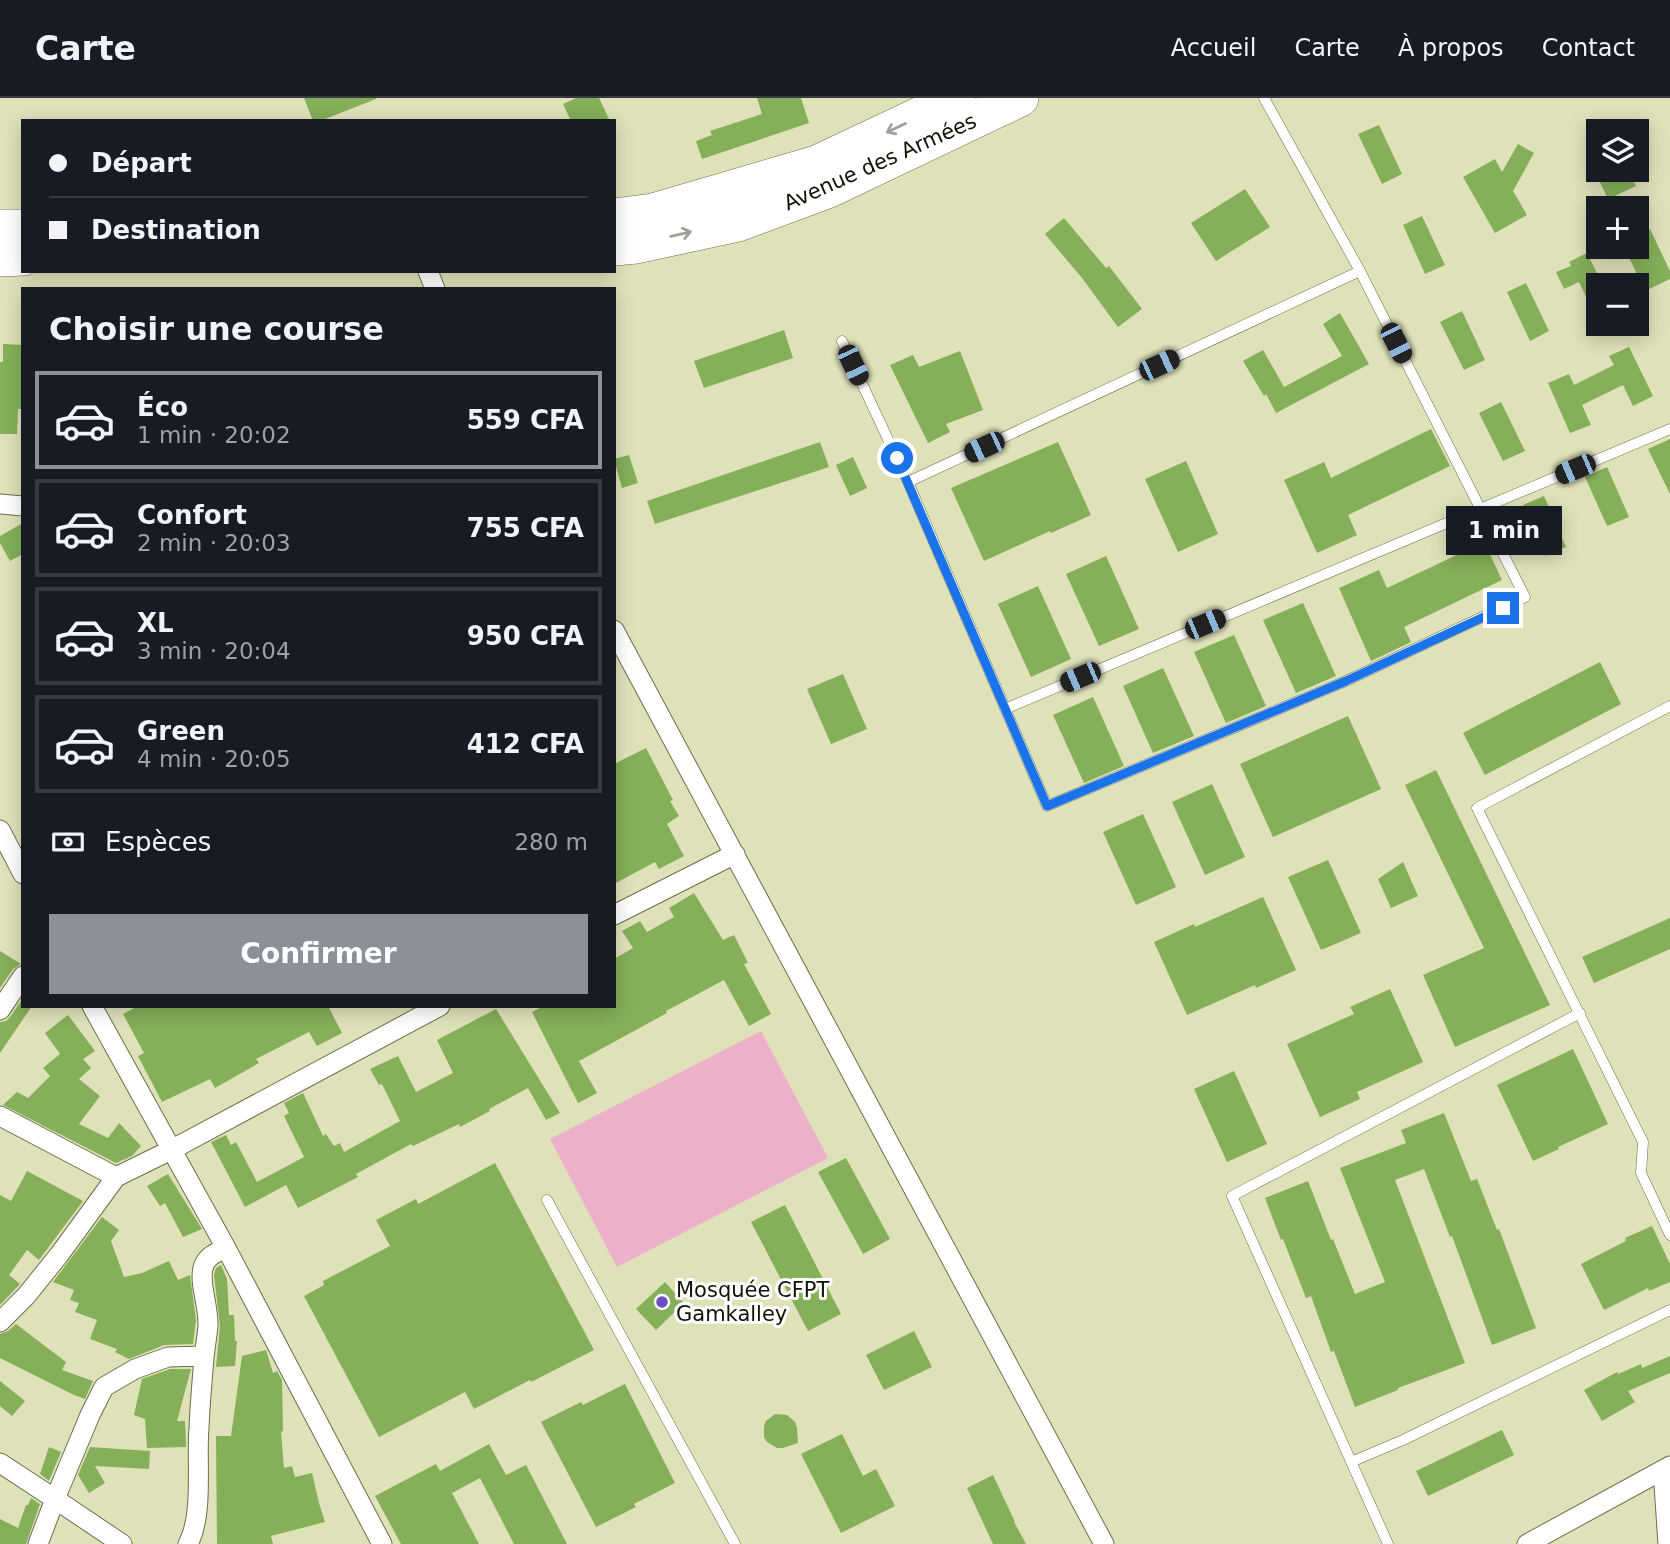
<!DOCTYPE html>
<html lang="fr">
<head>
<meta charset="utf-8">
<style>
	body { margin:0; font-family:"DejaVu Sans",sans-serif; background:#242831; color:#f1f3f6; height:100vh; display:flex; flex-direction:column; font-size:26px; white-space:nowrap }
	* { box-sizing:border-box; margin:0 }
	p { font-size:23px; color:#9ea1a6 }
	.icon { flex:none; width:38px; height:38px; fill:none; stroke:currentColor; stroke-width:2; stroke-linecap:round; stroke-linejoin:round }
	.map { position:relative; flex:1; overflow:hidden }
	.drawer { position:absolute; left:21px; top:189px; width:595px; height:721px; display:flex; flex-direction:column; background:#171b24; border-radius:0px; box-shadow:0 4px 18px #0003 }
	.drawer>* { flex:none }
	.guide { position:absolute; left:21px; top:21px; width:595px; height:154px; border-radius:0px; box-shadow:0 4px 18px #0003; display:grid; align-content:center; height:154px; padding:0 28px; background:#171b24 }
	.tools { position:absolute; left:1586px; top:21px; display:grid; gap:14px }
	.tools a { display:grid; place-items:center; width:63px; height:63px; border-radius:0px; background:#171b24; box-shadow:0 4px 18px #0003; font-size:35px }
	.end { position:absolute; width:32px; height:32px; margin:-16px; border:9px solid #1a73e8; background:#fff; box-shadow:0 0 0 4px #fff }
	.from { border-radius:50% }
	.bubble { position:absolute; height:49px; border-radius:0px; background:#171b24; box-shadow:0 4px 18px #0003; font-size:23px; font-weight:700; line-height:49px; text-align:center }
	.car { position:absolute; width:21px; height:42px; margin:-21px -10px; border-radius:9px; box-shadow:0 0 5px 2px #0007; background:linear-gradient(#222 24%,#8ab4d8 0 40%,#222 0 76%,#8ab4d8 0 86%,#222 0) }
	.guide b { display:flex; align-items:center; gap:24px; height:66px; font-size:26px }
	.guide b+b { border-top:2px solid #363941 }
	.guide i { width:18px; height:18px; background:#f1f3f6 }
	ul { padding:0; list-style:none }
	li { display:flex; align-items:center; gap:21px; height:98px; margin:0 14px 10px; padding:0 14px; border:4px solid #363941; border-radius:0px }
	li div { flex:1 }
	li b { display:block; font-size:26px }
	li em { font-style:normal; font-weight:700 }
	li.selected { border-color:#8c9099 }
	li>.icon { width:63px; height:63px; stroke-width:1.5 }
	h2 { padding:0 28px; font-size:32px; line-height:84px }
	.pay { display:flex; align-items:center; gap:18px; height:77px; padding:0 28px; font-size:26px }
	.pay p { margin-inline-start:auto }
	.cta { display:flex; gap:14px; margin-top:auto; padding:14px 28px }
	.cta a { flex:1; height:80px; border-radius:0px; background:#8c9099; color:#fff; font-size:28px; font-weight:700; line-height:80px; text-align:center }
	header { display:flex; align-items:center; gap:42px; box-sizing:border-box; height:98px; padding:0 35px; background:#171b24; border-bottom:2px solid #363941 }
	header strong { font-size:33px }
	nav { display:flex; gap:38px; margin-inline-start:auto; font-size:24px }
	.map>svg:first-child { display:block }
</style>
</head>
<body>
<header>
<strong>Carte</strong>
<nav><a>Accueil</a><a>Carte</a><a>À propos</a><a>Contact</a></nav>
</header>
<div class="map">
<svg width="1670" height="1446" viewBox="0 0 1670 1446">
	<rect width="100%" height="100%" fill="#dfe2b9"/>
	<path fill="#ecb0cb" d="M761 933 828 1060 617 1169 550 1041Z"/>
	<path fill="#85af59" d="M304 0H376V1L320 23H313Z
		M576 0H599L610 23H571L563 6Z
		M757 0H801L809 25 702 61 696 43 712 37 710 33 762 16Z
		M1379 27 1402 76 1382 86 1358 36Z
		M1518 46 1534 55 1513 93 1527 117 1495 135 1463 79 1495 61 1502 74Z
		M1594 72H1628L1636 88 1608 101Z
		M1245 91 1270 129 1216 163 1191 125Z
		M1422 118 1445 167 1425 176 1403 127Z
		M1064 120 1106 170 1109 168 1142 211 1118 229 1082 180 1045 136Z
		M1650 131 1670 173V181L1645 193 1624 149H1636V137Z
		M1587 155 1603 187H1598V224L1579 184 1564 191 1556 174 1571 168 1569 164Z
		M1526 185 1549 233 1530 243 1507 194Z
		M1462 213 1485 262 1464 272 1440 224Z
		M1340 215 1369 266 1276 315 1266 296 1264 298 1243 263 1263 252 1284 289 1342 258 1323 226Z
		M784 232 793 260 704 290 694 263Z
		M3 246 23 247V311H18L17 336H0V264H3Z
		M1629 249 1653 298 1633 308 1623 287 1582 307 1591 327 1570 335 1548 285 1569 276 1574 287 1614 267 1609 258Z
		M960 253 983 312 946 326 950 334 928 345 890 267 913 257 919 269Z
		M1501 304 1525 353 1503 363 1479 315Z
		M1431 331 1450 368 1348 417 1357 437 1317 455 1284 382 1324 364 1331 380Z
		M1670 341V396L1648 351Z
		M820 344 829 369 655 426 647 403Z
		M1058 344 1091 417 1051 435 1050 433 984 463 951 390Z
		M629 357 638 385 622 390 614 361Z
		M853 359 867 390 850 398 836 367Z
		M1186 363 1218 436 1178 454 1145 381Z
		M1607 369 1629 419 1607 428 1585 379Z
		M1544 398 1566 449 1545 458 1523 407Z
		M23 425V456L10 463 0 445V438Z
		M1484 444 1502 482 1404 529 1411 544 1371 563 1339 490 1379 472 1387 490Z
		M1106 458 1139 531 1099 548 1066 476Z
		M1038 488 1071 561 1031 579 998 506Z
		M1303 505 1336 578 1296 595 1263 522Z
		M1234 537 1266 608 1226 625 1194 554Z
		M1600 564 1621 606 1485 677 1463 635Z
		M1163 570 1194 638 1153 655 1123 588Z
		M843 576 867 631 831 646 807 591Z
		M1093 599 1124 668 1084 685 1053 617Z
		M1348 618 1381 691 1273 739 1240 666Z
		M646 650 673 702 670 703 679 718 667 726 684 758 659 771 655 764 614 786V666Z
		M1436 672 1550 907 1455 949 1423 877 1484 850 1405 687Z
		M1212 686 1245 759 1205 777 1172 704Z
		M1143 716 1176 789 1136 807 1103 734Z
		M1328 762 1361 835 1321 852 1288 779Z
		M1403 764 1418 798 1391 810 1378 781Z
		M694 795 723 842 734 837 748 865 744 866 771 916 749 928 724 882 666 913 667 915 579 963 597 995 578 1005 532 914 544 908H614V861L633 850 622 833 640 823 647 834 674 819 669 810Z
		M1263 799 1296 872 1256 890 1255 887 1187 917 1154 844 1194 826 1195 829Z
		M1670 820V851L1594 885 1582 859Z
		M0 853 21 866 13 871 0 890Z
		M1390 891 1423 964 1357 994 1360 1001 1320 1019 1287 946 1354 916 1350 909Z
		M23 900V908H32L0 955V924L6 923 10 919Z
		M138 908H328L342 935 317 948 309 934 256 961 259 965 215 990 210 981 162 1004 138 958 144 955 123 916Z
		M496 911 560 1015 546 1022 528 990 489 1011 490 1013 460 1029 459 1026 413 1048 411 1046 356 1076 358 1079 298 1110 286 1087 245 1109 211 1044 226 1037 231 1047 236 1044 257 1084 304 1059 284 1018 289 1015 284 1005 303 995 323 1038 326 1036 334 1048 340 1045 344 1054 400 1023 382 986 379 987 370 971 398 958 416 994 453 975 437 942Z
		M68 917 95 953 83 961 91 970 79 981 100 998 79 1026 108 1040 119 1025 141 1048 132 1058 116 1065 3 1007 17 994 28 1000 50 978 43 970 60 956 45 935Z
		M1573 951 1608 1026 1558 1049 1559 1051 1533 1063 1497 987Z
		M1234 973 1267 1046 1227 1064 1194 991Z
		M1444 1015 1471 1083 1477 1081 1497 1132 1499 1131 1536 1230 1492 1247 1452 1138 1450 1139 1424 1071 1395 1082 1465 1265 1398 1290V1292L1355 1309 1334 1253 1331 1254 1311 1198 1306 1200 1283 1141 1281 1142 1265 1100 1308 1083 1331 1142 1333 1141 1355 1196 1385 1184 1340 1070 1406 1045 1401 1032Z
		M846 1060 890 1141 863 1156 818 1074Z
		M495 1065 594 1252 531 1284 530 1282 474 1311 465 1294 379 1339 304 1198 324 1187 323 1183 390 1148 376 1122 416 1101 418 1106Z
		M27 1073 83 1103 39 1162 27 1152 9 1177 20 1186 0 1207V1097L11 1103Z
		M168 1076 202 1131 183 1139 165 1105 160 1108 147 1088Z
		M785 1107 841 1216 808 1233 751 1124Z
		M102 1119 119 1132 111 1143 124 1179 142 1175 169 1163 178 1182 190 1177 196 1222 193 1246 164 1247 129 1261 115 1254 117 1251 90 1241 97 1222 75 1214 79 1205 70 1202 74 1192 53 1184Z
		M1652 1128 1670 1166V1184L1649 1193 1648 1190 1604 1212 1581 1166 1626 1143 1625 1140Z
		M221 1167 227 1181 229 1217H234L235 1243H237L235 1268 216 1269 220 1228 214 1177 216 1170Z
		M665 1184 684 1205 656 1232 636 1211Z
		M16 1226 66 1264 62 1272 93 1283 85 1301 72 1296 0 1260V1236L8 1233Z
		M914 1233 932 1269 884 1292 866 1257Z
		M266 1252 273 1275 277 1273 282 1282 283 1333 281 1334 284 1370 292 1368 295 1379 312 1375 319 1405 325 1424 271 1438 273 1446H217L216 1338H231L242 1258Z
		M1670 1258V1275L1628 1293 1635 1304 1602 1323 1584 1292 1617 1274 1618 1276 1641 1266 1642 1270Z
		M170 1271H191L177 1323H185L186 1349 147 1350 145 1321 134 1317 142 1281Z
		M0 1283 25 1303 12 1318 0 1308Z
		M625 1286 675 1385 634 1406 636 1409 596 1429 541 1324 581 1304 583 1307Z
		M775 1316 787 1317 795 1324 797 1330 798 1345 783 1350H777L767 1344 764 1339V1328L766 1323Z
		M1502 1332 1514 1357 1428 1398 1416 1373Z
		M842 1336 863 1378 876 1371 895 1408 841 1435 801 1356Z
		M489 1346 506 1377 526 1367 567 1446H514L480 1380 452 1395 479 1446H401L375 1398 436 1366 440 1373Z
		M49 1349 61 1354 49 1383 40 1376Z
		M90 1349 150 1353 149 1371 95 1368 105 1385 89 1395 78 1377Z
		M993 1377 1015 1424H1014L1026 1446H993L967 1390Z
		M31 1400 40 1406 26 1446H0V1421L18 1430 26 1407H28Z"/>
	<g fill="none" stroke-linecap="round" stroke-linejoin="round">
		<defs>
			<path id="lane" d="M842 243 908 384 1047 708 1346 583 1525 499 1360 173 1264 0
				M908 384 1360 173
				M1670 608 1477 710 1643 1044 1641 1075 1670 1137
				M1005 611 1670 331
				M547 1102 735 1446
				M1351 1364 1403 1342 1670 1212
				M1388 1446 1232 1098 1580 915"/>
			<path id="street" d="M428 173 435 191
				M0 406 23 408
				M614 532 1104 1446
				M0 732 23 776
				M614 817 735 756
				M92 908 226 1150 382 1446
				M0 912 23 878
				M0 1018 116 1079
				M0 1224 26 1198 59 1157 116 1079 171 1052 440 908
				M0 1365 55 1401 38 1446
				M1663 1372 1668 1446
				M122 1446 55 1401 90 1317 104 1289 135 1271 168 1259 204 1258
				M188 1446C204 1417 196 1363 199 1330 200 1306 202 1283 204 1260 205 1249 207 1239 208 1228 209 1210 199 1185 203 1170 206 1158 216 1155 226 1150
				M1527 1446 1670 1368"/>
			<path id="highway" d="M614 119 653 114 817 66 957 0
				M0 130H23
				M614 149 636 147 738 125 827 92 1020 0
				M0 160 23 159"/>
		</defs>
		<use href="#lane" stroke="#6c6e49" stroke-width="11"/>
		<use href="#street" stroke="#6c6e49" stroke-width="21"/>
		<use href="#highway" stroke="#6c6e49" stroke-width="38"/>
		<use href="#lane" stroke="#fff" stroke-width="10"/>
		<use href="#street" stroke="#fff" stroke-width="19"/>
		<use href="#highway" stroke="#fff" stroke-width="37"/>
	</g>
	<defs><path id="oneway-shaft" d="M-6 0H5M1.5-3L5.5 0L1.5 3" fill="none" stroke-width="1.6" stroke-linecap="round" stroke-linejoin="round" transform="scale(1.75)"/></defs>
	<g stroke="#a0a09b">
		<use href="#oneway-shaft" transform="translate(896 30) rotate(154)"/>
		<use href="#oneway-shaft" transform="translate(681 136) rotate(-13)"/>
	</g>
	<g fill="none" stroke-linecap="round" stroke-linejoin="round">
		<path stroke="#1a73e8" stroke-width="9" d="M897 360 1047 708 1346 583 1503 510"/>
	</g>
	<circle fill="#6c4dc6" stroke="#fff" stroke-width="2.5" cx="662" cy="1204" r="7"/>
	<g text-anchor="middle" dominant-baseline="central" stroke-width="6" stroke-linejoin="round" paint-order="stroke">
		<g font-size="21" fill="#121204" stroke="#fff">
			<text transform="translate(880 64) rotate(-24)">Avenue des Armées</text>
		</g>
		<g font-size="21" fill="#121204" stroke="#fff" text-anchor="start">
			<text x="676" y="1192">Mosquée CFPT<tspan x="676" dy="24">Gamkalley</tspan></text>
		</g>
	</g>
</svg>
<div class="tools">
<a><svg class="icon" aria-label="layers" viewBox="0 0 24 24"><path d="M12 4l9 5-9 5-9-5zM3 14l9 5 9-5"/></svg></a>
<a>+</a>
<a>−</a>
</div>
<i class="end from" style="left:897px;top:360px"></i>
<i class="end" style="left:1503px;top:510px"></i>
<div class="bubble" style="left:1446px;top:408px;width:116px">1 min</div>
<i class="car" style="left:1396px;top:245px;rotate:153deg"></i>
<i class="car" style="left:853px;top:267px;rotate:155deg"></i>
<i class="car" style="left:1159px;top:267px;rotate:65deg"></i>
<i class="car" style="left:984px;top:349px;rotate:245deg"></i>
<i class="car" style="left:1575px;top:371px;rotate:247deg"></i>
<i class="car" style="left:1205px;top:526px;rotate:67deg"></i>
<i class="car" style="left:1080px;top:579px;rotate:247deg"></i>
<div class="guide">
<b><i class="from"></i>Départ</b>
<b><i></i>Destination</b>
</div>
<section class="drawer">
<h2>Choisir une course</h2>
<ul>
<li class="selected"><svg class="icon" aria-label="car" viewBox="0 0 24 24"><path d="M5 17H2v-5l4-1 3-4h7l3 4 3 1v5h-3M9 17h6M6 11h13"/><circle cx="7" cy="17" r="2"/><circle cx="17" cy="17" r="2"/></svg><div><b>Éco</b><p>1 min · 20:02</p></div><em>559 CFA</em></li>
<li><svg class="icon" aria-label="car" viewBox="0 0 24 24"><path d="M5 17H2v-5l4-1 3-4h7l3 4 3 1v5h-3M9 17h6M6 11h13"/><circle cx="7" cy="17" r="2"/><circle cx="17" cy="17" r="2"/></svg><div><b>Confort</b><p>2 min · 20:03</p></div><em>755 CFA</em></li>
<li><svg class="icon" aria-label="car" viewBox="0 0 24 24"><path d="M5 17H2v-5l4-1 3-4h7l3 4 3 1v5h-3M9 17h6M6 11h13"/><circle cx="7" cy="17" r="2"/><circle cx="17" cy="17" r="2"/></svg><div><b>XL</b><p>3 min · 20:04</p></div><em>950 CFA</em></li>
<li><svg class="icon" aria-label="car" viewBox="0 0 24 24"><path d="M5 17H2v-5l4-1 3-4h7l3 4 3 1v5h-3M9 17h6M6 11h13"/><circle cx="7" cy="17" r="2"/><circle cx="17" cy="17" r="2"/></svg><div><b>Green</b><p>4 min · 20:05</p></div><em>412 CFA</em></li>
</ul>
<div class="pay"><svg class="icon" aria-label="cash" viewBox="0 0 24 24"><path d="M3 7h18v10H3z"/><circle cx="12" cy="12" r="2"/></svg>Espèces<p>280 m</p></div>
<div class="cta"><a>Confirmer</a></div>
</section>
</div>
</body>
</html>
